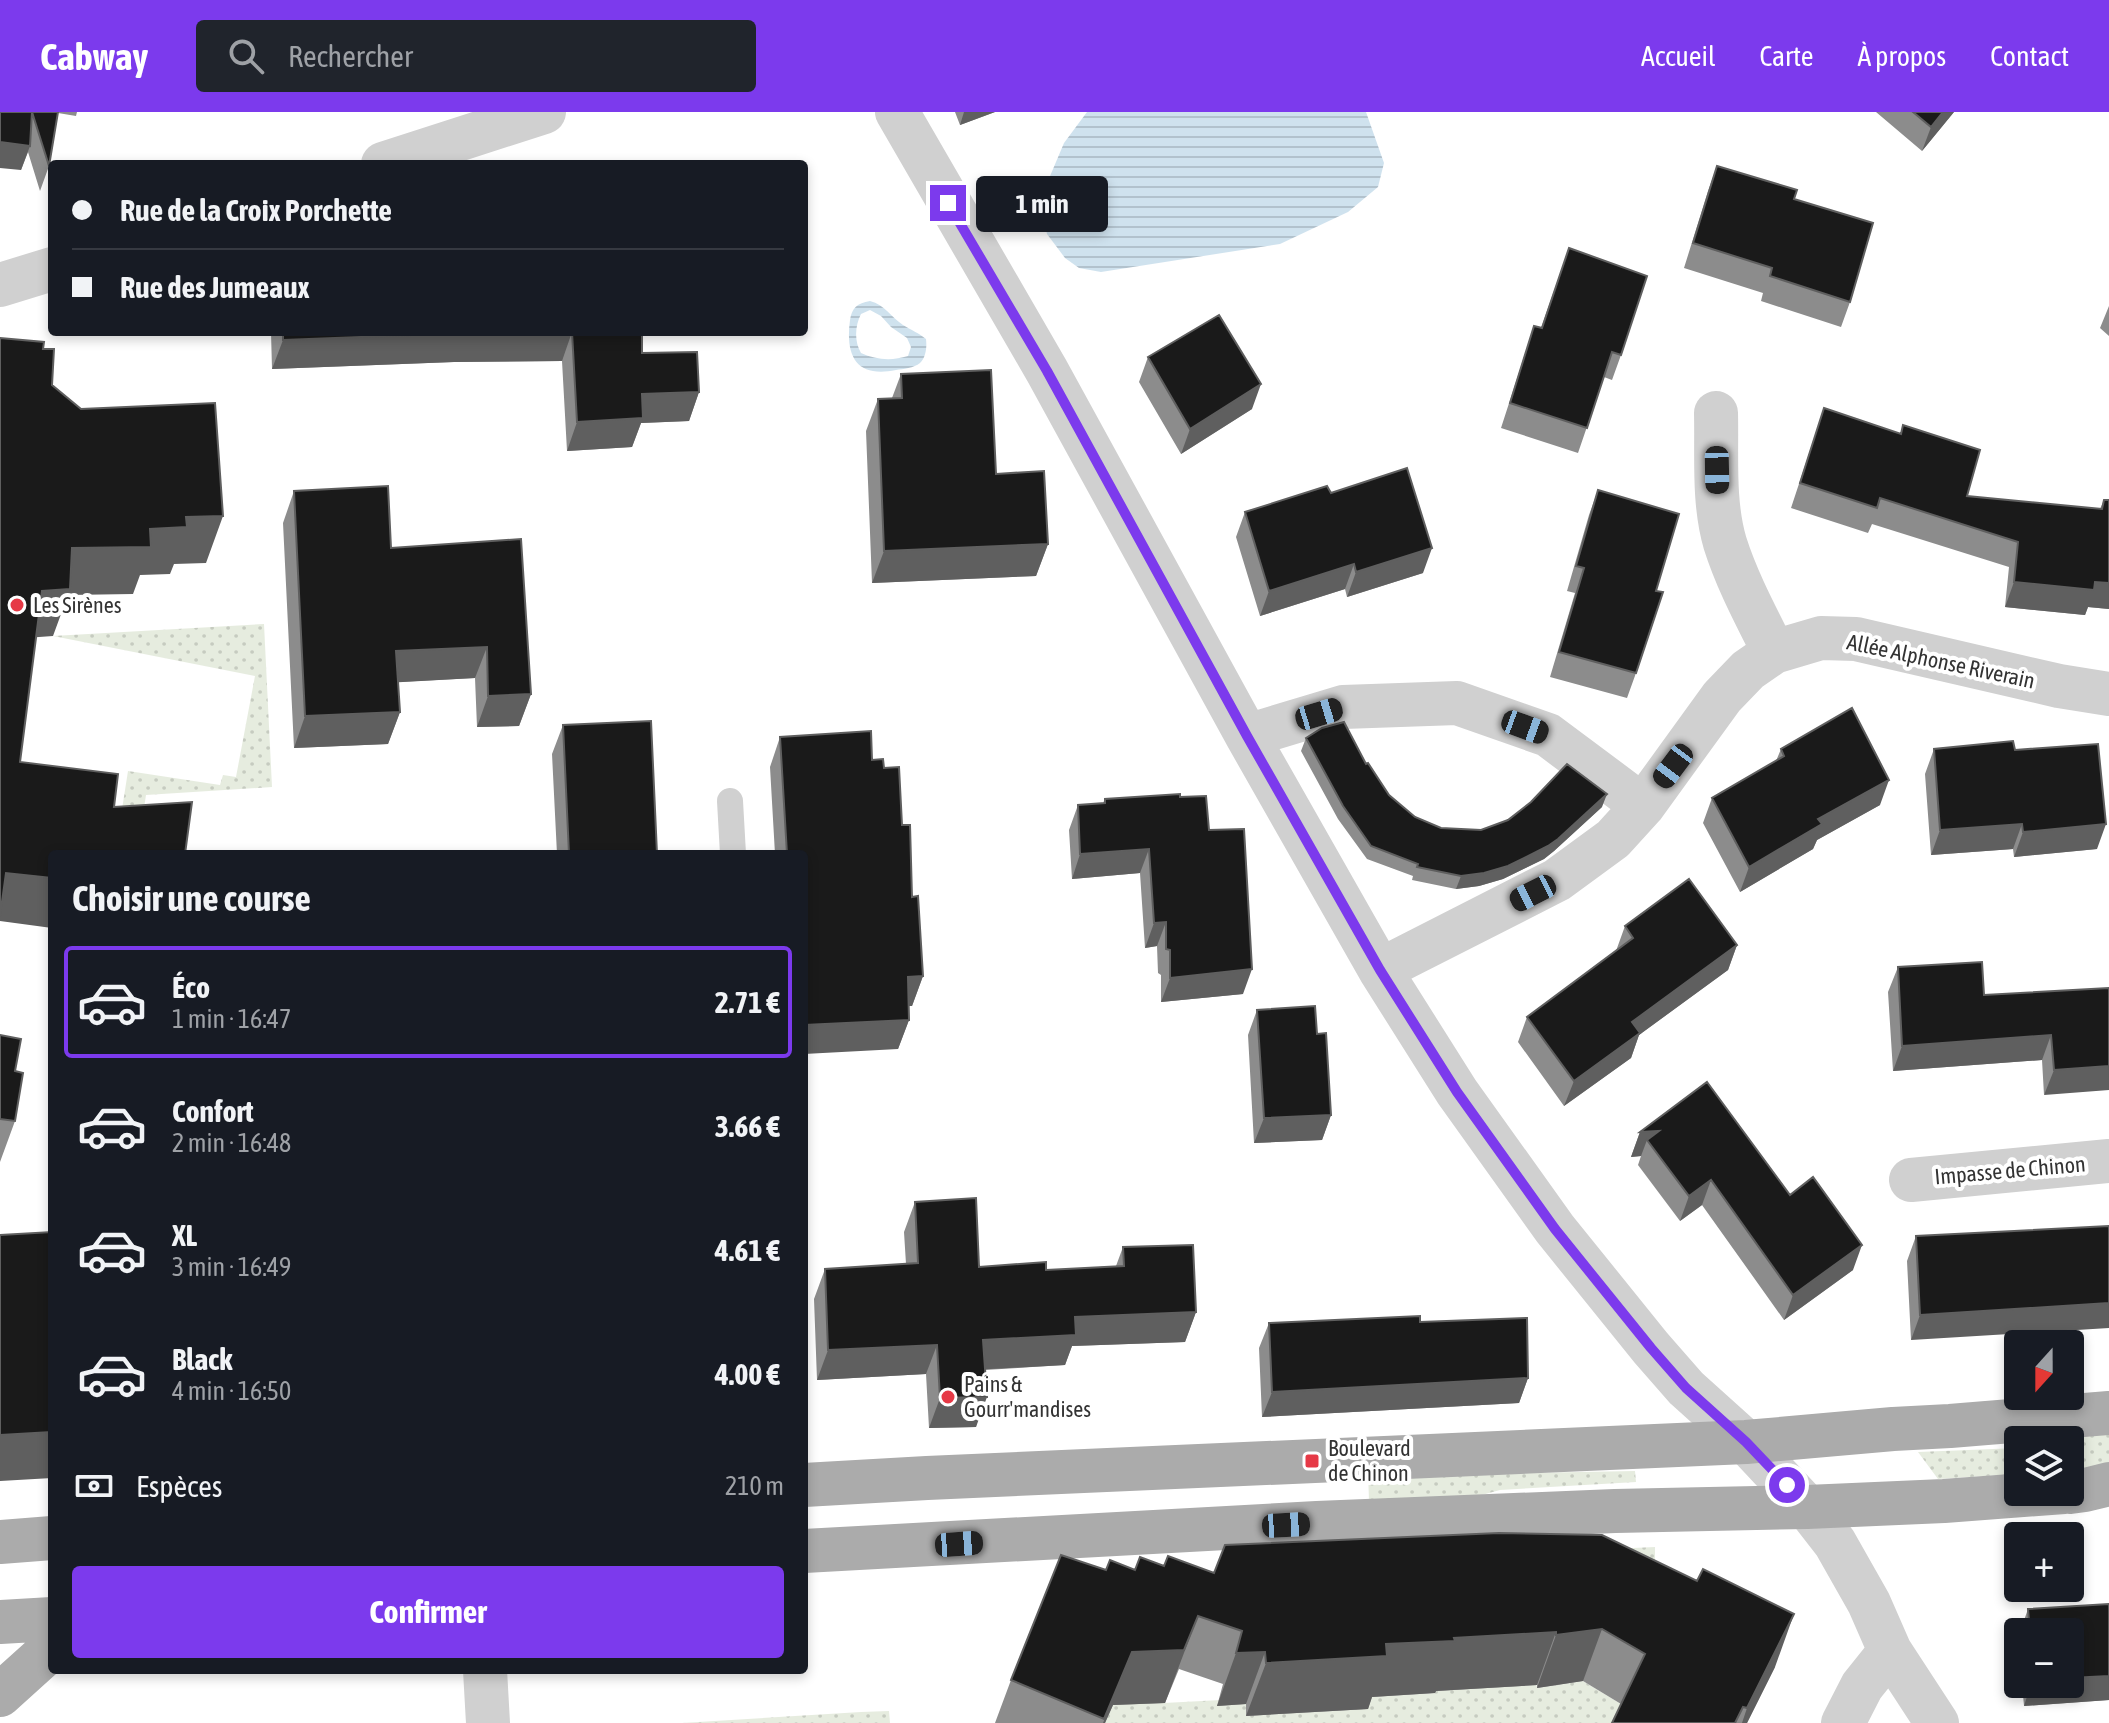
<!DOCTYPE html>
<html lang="fr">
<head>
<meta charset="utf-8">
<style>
	body { margin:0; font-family:"Asap Condensed",sans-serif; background:#20242c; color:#f1f3f6; height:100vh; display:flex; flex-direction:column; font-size:30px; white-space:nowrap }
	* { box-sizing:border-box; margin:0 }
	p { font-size:26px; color:#9ea1a6 }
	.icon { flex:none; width:44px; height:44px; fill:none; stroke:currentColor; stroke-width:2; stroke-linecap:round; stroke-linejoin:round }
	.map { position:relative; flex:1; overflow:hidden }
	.panel { position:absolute; left:48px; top:738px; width:760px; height:824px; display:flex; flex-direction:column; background:#171b24; border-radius:8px; box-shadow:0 4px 12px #0003 }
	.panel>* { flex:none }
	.hud { position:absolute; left:48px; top:48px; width:760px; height:176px; border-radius:8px; box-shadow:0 4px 12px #0003; display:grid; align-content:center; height:176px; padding:0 24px; background:#171b24 }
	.needle { width:52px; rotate:201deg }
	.buttons { position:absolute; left:2004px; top:1218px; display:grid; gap:16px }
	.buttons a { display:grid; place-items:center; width:80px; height:80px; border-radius:8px; background:#171b24; box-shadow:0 4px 12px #0003; font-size:40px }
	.end { position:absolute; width:36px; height:36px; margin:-18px; border:10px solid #7c3aed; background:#fff; box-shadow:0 0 0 4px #fff }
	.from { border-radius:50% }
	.bubble { position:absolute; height:56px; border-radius:8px; background:#171b24; box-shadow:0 4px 12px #0003; font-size:26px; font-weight:700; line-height:56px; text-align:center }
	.car { position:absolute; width:24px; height:48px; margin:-24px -12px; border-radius:10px; box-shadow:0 0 6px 2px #0007; background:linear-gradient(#222 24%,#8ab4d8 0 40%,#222 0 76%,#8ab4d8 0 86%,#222 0) }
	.hud b { display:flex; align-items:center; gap:28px; height:76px; font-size:30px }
	.hud b+b { border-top:2px solid #363941 }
	.hud i { width:20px; height:20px; background:#f1f3f6 }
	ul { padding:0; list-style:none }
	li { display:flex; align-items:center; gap:24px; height:112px; margin:0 16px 12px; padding:0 8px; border:4px solid transparent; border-radius:8px }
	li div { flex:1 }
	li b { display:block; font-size:30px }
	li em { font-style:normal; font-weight:700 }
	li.on { border-color:#7c3aed }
	li>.icon { width:72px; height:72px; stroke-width:1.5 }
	h2 { padding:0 24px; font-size:36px; line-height:96px }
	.pay { display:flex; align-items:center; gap:20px; height:88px; padding:0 24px; font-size:30px }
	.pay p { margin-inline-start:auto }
	.primary-button { display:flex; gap:16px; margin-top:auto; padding:16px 24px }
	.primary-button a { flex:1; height:92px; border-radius:8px; background:#7c3aed; color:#fff; font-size:32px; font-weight:700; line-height:92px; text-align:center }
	header { display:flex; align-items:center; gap:48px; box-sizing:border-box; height:112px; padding:0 40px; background:#7c3aed; color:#fff }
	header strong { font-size:38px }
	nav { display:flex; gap:44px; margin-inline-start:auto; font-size:28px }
	.search { width:560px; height:72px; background:#20242c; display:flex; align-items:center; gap:20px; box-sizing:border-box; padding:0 28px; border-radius:8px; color:#9ea1a6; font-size:30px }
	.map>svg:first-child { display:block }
</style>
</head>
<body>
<header>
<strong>Cabway</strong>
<div class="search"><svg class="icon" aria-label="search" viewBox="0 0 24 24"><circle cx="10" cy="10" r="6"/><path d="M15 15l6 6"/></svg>Rechercher</div>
<nav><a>Accueil</a><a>Carte</a><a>À propos</a><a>Contact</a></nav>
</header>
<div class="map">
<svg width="2109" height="1611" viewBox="0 0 2109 1611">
	<defs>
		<pattern id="grass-dots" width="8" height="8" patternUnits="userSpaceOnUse" patternTransform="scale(2)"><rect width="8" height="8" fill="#e6ecdf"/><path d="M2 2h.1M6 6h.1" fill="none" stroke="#c6cbc0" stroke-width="1.8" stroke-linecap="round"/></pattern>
		<pattern id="water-rules" width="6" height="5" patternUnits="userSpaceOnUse" patternTransform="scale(2)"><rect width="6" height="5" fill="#cfe2ee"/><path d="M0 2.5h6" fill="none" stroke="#b2c2cd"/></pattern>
	</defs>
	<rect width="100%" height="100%" fill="#fff"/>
	<path fill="url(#grass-dots)" d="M264 512 272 675 146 683 137 742H115L128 659 220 673 223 663 236 665 255 564 53 524Z
		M2109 1318V1351L2070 1360V1328H2058L2081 1322Z
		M2018 1336V1362L1938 1367 1918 1340Z
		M1368 1359 1524 1361 1635 1359 1636 1370 1500 1378 1445 1393 1369 1389Z
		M1655 1435V1482L1528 1515 1537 1576 1583 1569 1626 1595 1618 1611H1105L1124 1566 1164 1591 1221 1588 1246 1592 1247 1604 1367 1585 1435 1581 1325 1450Z
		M889 1599 890 1611H682L861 1600Z"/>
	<path fill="url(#water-rules)" fill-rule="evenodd" d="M1087 0H1366L1384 51 1378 75 1348 100 1280 132 1101 160 1079 156 1065 146 1047 122 1042 100 1045 76 1064 31Z
		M870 189C885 193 891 205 903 213 911 218 919 221 926 227 927 235 926 245 920 251 914 256 903 257 896 258 857 266 845 245 850 208 852 196 857 191 870 189ZM870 198 881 204 891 215 907 226 911 235 908 244C892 249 876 248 861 241 854 229 855 214 861 202Z"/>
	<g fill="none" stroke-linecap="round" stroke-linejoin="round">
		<path stroke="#d0d0d0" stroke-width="26" d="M730 689 733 742"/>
		<path stroke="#d0d0d0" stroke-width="44" d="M897 0 1047 259 1247 624 1380 858 1457 980 1555 1117 1651 1236 1686 1276 1746 1330 1807 1395 1835 1431 1869 1491 1890 1539 1937 1611
			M383 52 544 0
			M0 173 52 157
			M1716 301C1717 344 1713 390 1725 431 1737 469 1756 504 1774 540
			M1247 624 1343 595 1457 591 1548 623 1643 694
			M1380 858 1557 768 1613 727 1643 694 1722 585 1748 558 1774 540 1821 526 1856 527 2059 574 2109 582
			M1911 1068 2109 1049
			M485 1558 488 1611
			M1843 1611 1862 1574 1890 1539"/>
		<path stroke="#ababab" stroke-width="44" d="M804 1373 927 1366 1746 1330 1893 1317 1950 1314 2109 1301
			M2070 1380 2085 1378 2109 1372
			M0 1430 52 1426
			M804 1439 1317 1411 1615 1399 1807 1395 1944 1389 2064 1380
			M0 1510 52 1507
			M0 1583 52 1536"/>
	</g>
	<path fill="#8c8c8c" d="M0 0H77L76 4 58 1 49 54 40 79 28 40 21 58Z
		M955 0H995L960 13Z
		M1876 0H1954L1922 39Z
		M1717 54 1794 87 1850 190 1841 215 1761 189 1763 181 1684 156 1708 79Z
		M1569 136 1621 243 1612 268 1604 265 1578 341 1501 316 1534 214 1541 216Z
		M2109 194V224L2100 216Z
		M271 220H642V241L699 280 689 309 641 311 632 335 567 339 562 249 454 250 272 257Z
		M1148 245 1252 297 1181 342 1139 270Z
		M901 262 996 362 1048 432 1036 464 872 471 866 319 878 287 892 286Z
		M1824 296 1967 384 2100 397 2104 388H2109V497L2088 495 2085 503 2005 495 2009 455 1872 412 1868 421 1791 396Z
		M1598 378 1656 479 1636 561 1627 586 1550 565 1575 481 1567 479 1589 403Z
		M294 379 391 436 531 582 519 614 477 615 475 566 398 570 400 600 388 632 294 636 283 411Z
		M1331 381 1423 461 1347 485 1345 477 1260 504 1236 425 1245 400Z
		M563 613 657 742H557L552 642Z
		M780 625 872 648 884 656 902 713 923 864 912 894H909V908L898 937 804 742H775L770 655Z
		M1306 626 1366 652 1389 683 1415 705 1441 716 1481 718 1602 695 1554 739 1544 747 1503 767 1479 774 1456 777 1412 768 1413 764 1367 747 1338 707 1301 639Z
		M1781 637 1880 693 1817 728 1813 737 1740 780 1703 711 1712 686 1776 649Z
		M1934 637 2015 638 2097 737 2014 745 2013 737 1931 743 1925 662Z
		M1180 685 1209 718 1243 882 1161 890V863L1158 861 1157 834 1145 836 1140 761 1072 767 1069 718 1078 693 1103 691 1105 687Z
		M1625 814 1737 833 1728 858 1639 923 1631 946 1564 994 1518 930 1527 905 1616 839Z
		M1898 855 1984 883 2109 876 2044 983 2042 948 1893 959 1888 880Z
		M1257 898 1317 922 1331 1003 1322 1028 1254 1031 1248 923Z
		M0 923 15 959V1009L0 1050Z
		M1640 1020 1790 1083 1853 1158 1784 1208 1702 1093 1680 1109 1638 1053 1641 1044 1631 1045Z
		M915 1090 979 1155 1046 1158 1116 1154 1123 1135 1196 1200 1185 1230 1072 1234 1065 1253 985 1258 976 1315 929 1316 926 1262 817 1268 814 1187 825 1157 906 1152 904 1120Z
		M2109 1114 1911 1228 1907 1149 1916 1124Z
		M1420 1210 1528 1266 1519 1291 1262 1305 1259 1236 1269 1211Z
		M1225 1433 1775 1555 1747 1611H1612L1621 1592 1583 1569 1537 1576V1573L1436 1579 1435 1581 1372 1585 1368 1597 1246 1604V1592L1217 1594 1223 1572 1179 1557 1165 1591 1113 1593 1105 1611H995L1011 1568 1106 1458H1135L1164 1454 1214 1461Z
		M2109 1492V1588L2024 1594 2022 1572H2070V1520H2020L2028 1497Z"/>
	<path fill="#5f5f5f" d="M964 0H995L960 13Z
		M1943 0H1954L1922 39 1931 15Z
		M0 30 30 34 21 58 0 56Z
		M572 220 562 249 454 250 272 257 283 228 464 221Z
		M1261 272 1252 297 1181 342 1190 317Z
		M699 280 689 309 641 311 632 335 567 339 577 310 642 282Z
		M223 404 206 451 174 452 170 462 140 463 133 482 68 483 53 524 25 526 42 479 72 436 186 405Z
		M1048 432 1036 464 872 471 884 439Z
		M1432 436 1423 461 1347 485 1356 460Z
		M1354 452 1345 477 1260 504 1269 479Z
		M2014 470H2095L2109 471V497L2088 495 2085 503 2005 495Z
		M487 535 475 566 385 571 396 539Z
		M531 582 519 614 477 615 488 584Z
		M400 600 388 632 294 636 305 604Z
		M1889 668 1880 693 1817 728 1813 737 1740 780 1749 755 1818 707Z
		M1607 682 1602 695 1554 739 1544 747 1503 767 1479 774 1456 777 1461 764Z
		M2022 712 2013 737 1931 743 1940 718Z
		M2106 712 2097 737 2014 745 2023 720Z
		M1149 737 1140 761 1072 767 1080 742Z
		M6 761 52 766V816L0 809V777Z
		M1166 810 1157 834 1145 836 1154 811Z
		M1737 833 1728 858 1639 923 1631 946 1564 994 1574 969 1632 910Z
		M1252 857 1243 882 1161 890 1170 866Z
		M923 864 912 894H897L908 865Z
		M909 908 898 937 804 942V913Z
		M2051 923 2042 948 1893 959 1902 934Z
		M2109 954V978L2044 983 2054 958Z
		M1331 1003 1322 1028 1254 1031 1264 1006Z
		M1659 1019 1647 1028 1641 1044 1631 1045 1640 1020Z
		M1711 1068 1702 1093 1680 1109 1689 1084Z
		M1862 1133 1853 1158 1784 1208 1793 1183Z
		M2109 1191V1216L1911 1228 1920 1203Z
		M1196 1200 1185 1230 1072 1234 1065 1253 972 1258 983 1228 1075 1205Z
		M937 1233 926 1262 817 1268 828 1238Z
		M1528 1266 1519 1291 1262 1305 1272 1280Z
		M987 1285 976 1315 929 1316 940 1286Z
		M52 1320V1366L0 1369V1323Z
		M1794 1502 1775 1555 1747 1611H1742L1747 1596Z
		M1198 1504 1165 1591 1113 1593 1105 1611H1103L1132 1540Z
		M1602 1517 1583 1569 1537 1576 1556 1523Z
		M1556 1520 1537 1573 1436 1579 1435 1581 1372 1585 1368 1597 1246 1604 1266 1551 1386 1532 1454 1526Z
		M1265 1540 1246 1592 1217 1594 1236 1541Z
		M2109 1564V1588L2024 1594 2031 1572H2070V1566Z"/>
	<path fill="#1a1a1a" stroke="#5f5f5f" stroke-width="2" d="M0 0H32L30 34 0 30Z
		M32 0H58L49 54Z
		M1913 0H1943L1931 15Z
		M1717 54 1797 78 1794 87 1873 111 1850 190 1770 164 1772 156 1693 131Z
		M1569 136 1647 164 1621 243 1612 240 1587 316 1510 291 1534 214 1542 216Z
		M1219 203 1261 272 1190 317 1148 245Z
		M283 220H551L464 221 283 228Z
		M572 220H642V241L697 240 699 280 642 282 643 306 577 310Z
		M0 226 44 230 43 237H54L52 273 81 297 215 291 223 404 186 405 187 415 150 417 151 435 72 436 70 477 42 479 20 650 118 662 114 695 192 690 185 742H52V766L6 761 0 804Z
		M991 258 996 362 1044 359 1048 432 884 439 878 287 902 286 901 262Z
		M1824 296 1901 322 1903 313 1980 338 1967 384 2102 397 2104 388H2109V471L2095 470 2094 478 2014 470 2018 430 1880 386 1877 396 1800 371Z
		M1407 356 1432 436 1356 460 1354 452 1269 479 1245 400 1327 374 1331 381Z
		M388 374 391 436 521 427 531 582 488 584 487 535 396 539 400 600 305 604 294 379Z
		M1598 378 1679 402 1656 479 1663 480 1636 561 1559 540 1584 456 1576 454Z
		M1852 596 1889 668 1818 707 1822 712 1749 755 1712 686 1784 644 1781 637Z
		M651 609 657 742H569L563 613Z
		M1344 610 1366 652 1368 651 1389 683 1415 705 1441 716 1481 718 1508 708 1531 690 1567 652 1607 682 1558 727 1548 734 1508 754 1484 761 1461 764 1417 755 1418 752 1371 734 1343 694 1306 626 1322 616Z
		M871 619 872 648 883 647 884 656 899 655 902 713H910L912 785 918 784 923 864 908 865 909 908 804 913V742H787L780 625Z
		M2013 629 2015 638 2098 632 2106 712 2023 720 2022 712 1940 718 1934 637Z
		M1180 682V685L1206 684 1209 718 1244 717 1252 857 1170 866V838L1166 837V810L1154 811 1149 737 1080 742 1078 693 1105 691V687Z
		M1689 767 1737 833 1632 910 1640 921 1574 969 1527 905 1633 826 1625 814Z
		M1982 850 1984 883 2109 876V954L2054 958 2051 923 1902 934 1898 855Z
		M1315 894 1317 922 1326 921 1331 1003 1264 1006 1257 898Z
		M0 923 21 927 15 959 23 961 15 1009 0 1007Z
		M1707 970 1790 1083 1813 1065 1862 1133 1793 1183 1711 1068 1689 1084 1647 1028 1659 1019 1640 1020Z
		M976 1086 979 1155 1046 1150V1158L1124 1154 1123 1135 1193 1133 1196 1200 1075 1205 1076 1223 983 1228 987 1285 940 1286 937 1233 828 1238 825 1157 918 1151 915 1090Z
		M2109 1114V1191L1920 1203 1916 1124Z
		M52 1120V1320L0 1323V1123Z
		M1420 1204V1210L1527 1206 1528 1266 1272 1280 1269 1211Z
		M1499 1421 1602 1423 1697 1469 1703 1457 1794 1502 1747 1596 1743 1595 1735 1611H1612L1645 1542 1602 1517 1556 1523V1520L1454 1526 1455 1529 1386 1532 1387 1544 1266 1551 1265 1540 1236 1541 1242 1519 1198 1504 1184 1538 1132 1540 1104 1607 1011 1568 1061 1443 1106 1458 1110 1448 1135 1458 1140 1445 1164 1454 1168 1444 1214 1461 1225 1433Z
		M2109 1492V1564L2070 1566V1520H2030L2028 1497Z"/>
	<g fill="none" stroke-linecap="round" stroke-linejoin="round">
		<path stroke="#7c3aed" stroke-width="10" d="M948 91 1047 259 1247 624 1380 858 1457 980 1555 1117 1651 1236 1686 1276 1746 1330 1787 1373"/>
	</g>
	<g fill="#e63946" stroke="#fff" stroke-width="3">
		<circle cx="17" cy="493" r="8"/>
		<circle cx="948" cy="1285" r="8"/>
		<rect x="1304" y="1341" width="16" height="16" rx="4"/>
	</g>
	<g text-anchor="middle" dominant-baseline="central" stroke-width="8" stroke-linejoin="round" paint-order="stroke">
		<g font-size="22" fill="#333" stroke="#fff" text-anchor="start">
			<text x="33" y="493">Les Sirènes</text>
			<text x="964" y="1272">Pains &amp;<tspan x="964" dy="25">Gourr'mandises</tspan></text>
			<text x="1328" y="1336">Boulevard<tspan x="1328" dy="25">de Chinon</tspan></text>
		</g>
		<g font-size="22" fill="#333" stroke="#fff">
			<text transform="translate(1941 549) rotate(12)">Allée Alphonse Riverain</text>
			<text transform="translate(2010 1058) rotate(-5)">Impasse de Chinon</text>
		</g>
	</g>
</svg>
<div class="buttons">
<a><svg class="needle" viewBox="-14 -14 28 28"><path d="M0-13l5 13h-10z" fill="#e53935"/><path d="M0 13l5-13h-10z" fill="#9ea1a6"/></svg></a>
<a><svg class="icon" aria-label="layers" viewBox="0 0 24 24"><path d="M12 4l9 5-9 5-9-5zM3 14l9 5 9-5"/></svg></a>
<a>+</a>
<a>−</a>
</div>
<i class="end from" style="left:1787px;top:1373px"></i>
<i class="end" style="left:948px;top:91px"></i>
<div class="bubble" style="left:976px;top:64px;width:132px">1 min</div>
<i class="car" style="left:1717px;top:358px;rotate:179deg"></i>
<i class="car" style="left:1319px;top:602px;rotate:73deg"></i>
<i class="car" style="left:1525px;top:615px;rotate:110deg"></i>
<i class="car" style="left:1673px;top:654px;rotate:217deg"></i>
<i class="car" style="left:1533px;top:781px;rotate:243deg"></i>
<i class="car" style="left:1286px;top:1413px;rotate:87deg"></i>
<i class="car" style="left:959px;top:1432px;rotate:86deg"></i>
<div class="hud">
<b><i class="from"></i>Rue de la Croix Porchette</b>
<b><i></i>Rue des Jumeaux</b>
</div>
<section class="panel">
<h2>Choisir une course</h2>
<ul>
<li class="on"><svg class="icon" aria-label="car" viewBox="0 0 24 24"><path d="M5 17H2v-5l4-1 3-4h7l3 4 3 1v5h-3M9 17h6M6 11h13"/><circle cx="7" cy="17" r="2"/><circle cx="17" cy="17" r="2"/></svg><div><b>Éco</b><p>1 min · 16:47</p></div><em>2.71 €</em></li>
<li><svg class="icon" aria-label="car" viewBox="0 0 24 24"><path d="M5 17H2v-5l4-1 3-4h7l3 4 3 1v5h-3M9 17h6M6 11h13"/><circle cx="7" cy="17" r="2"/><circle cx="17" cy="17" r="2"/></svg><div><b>Confort</b><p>2 min · 16:48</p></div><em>3.66 €</em></li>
<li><svg class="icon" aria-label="car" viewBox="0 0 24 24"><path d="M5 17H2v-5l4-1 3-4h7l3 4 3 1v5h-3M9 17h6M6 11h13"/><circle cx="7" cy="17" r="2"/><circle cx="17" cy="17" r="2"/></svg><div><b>XL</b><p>3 min · 16:49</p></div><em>4.61 €</em></li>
<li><svg class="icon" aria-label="car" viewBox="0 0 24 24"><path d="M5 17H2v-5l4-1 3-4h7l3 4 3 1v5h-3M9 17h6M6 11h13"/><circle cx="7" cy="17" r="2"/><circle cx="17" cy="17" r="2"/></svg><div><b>Black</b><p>4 min · 16:50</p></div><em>4.00 €</em></li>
</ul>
<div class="pay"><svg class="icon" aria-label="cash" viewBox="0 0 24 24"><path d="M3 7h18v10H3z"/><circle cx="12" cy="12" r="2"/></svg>Espèces<p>210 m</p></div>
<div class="primary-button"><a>Confirmer</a></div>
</section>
</div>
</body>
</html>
